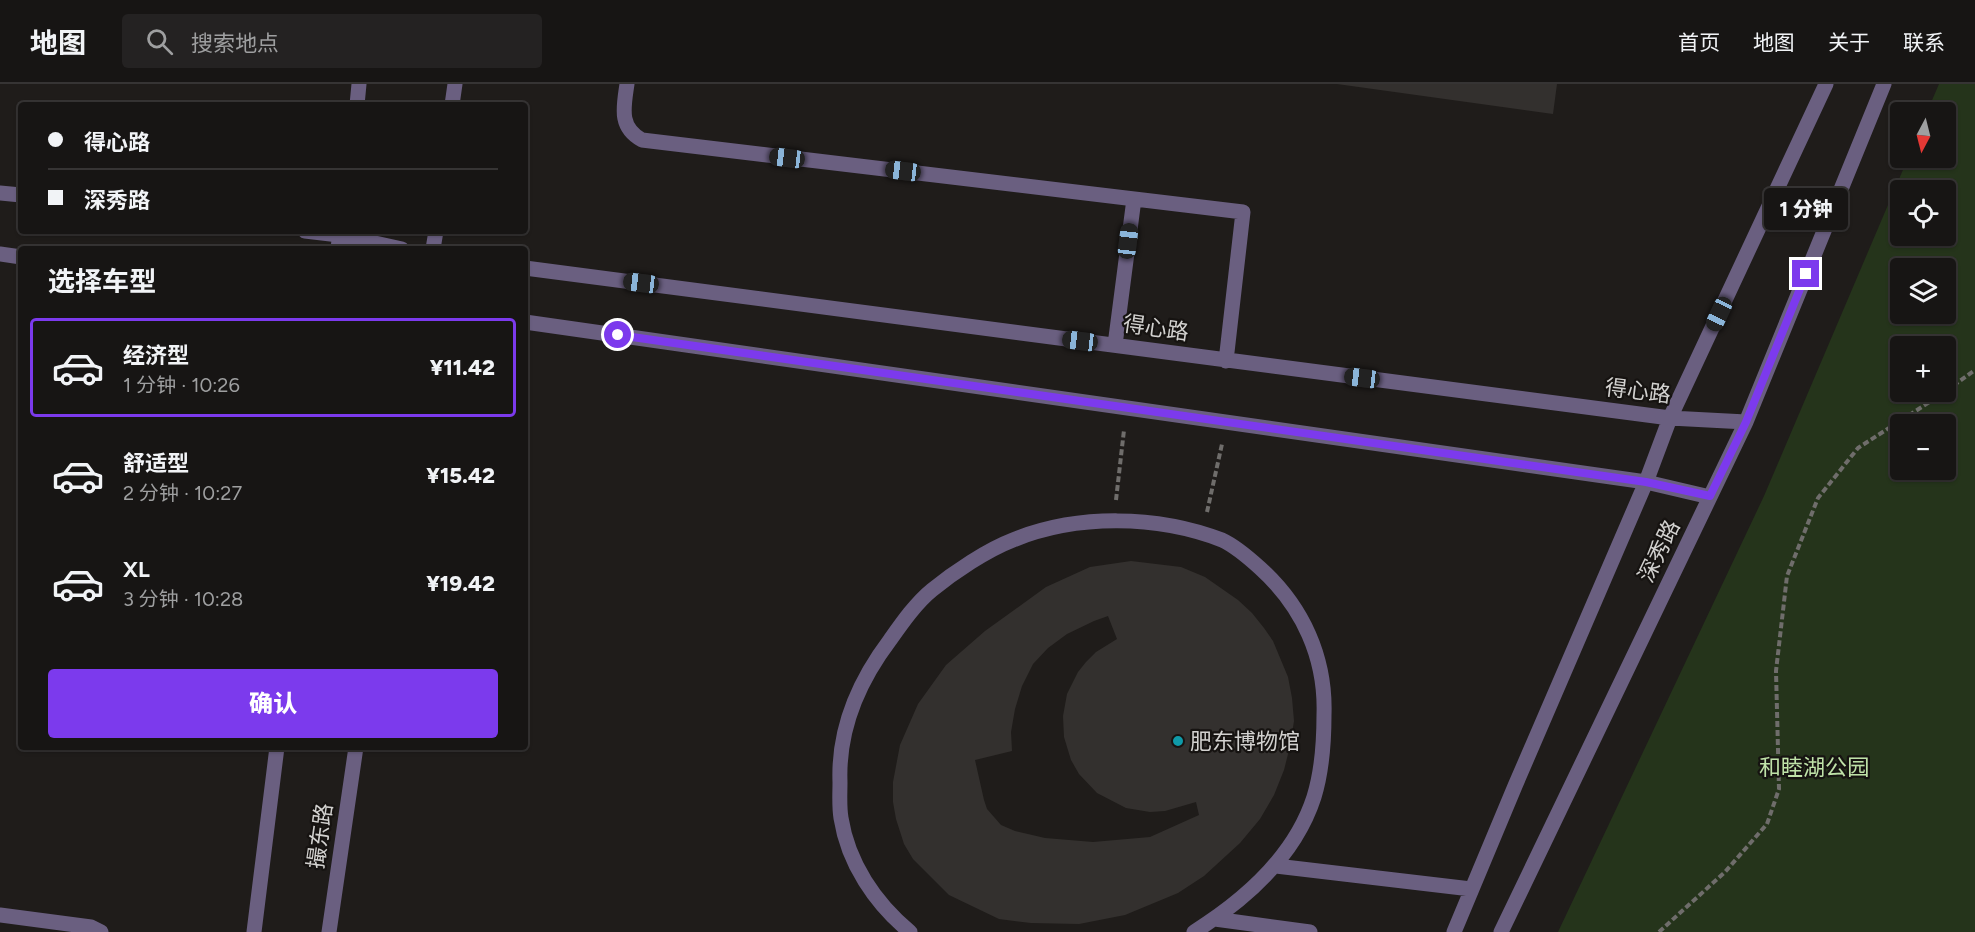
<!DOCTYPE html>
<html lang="zh">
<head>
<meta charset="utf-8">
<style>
	body { margin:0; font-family:Figtree,"Noto Sans SC",sans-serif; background:#242222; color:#f1f3f6; height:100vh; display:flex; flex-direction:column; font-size:22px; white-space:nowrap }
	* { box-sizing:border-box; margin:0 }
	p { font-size:20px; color:#9e9fa0 }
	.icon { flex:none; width:33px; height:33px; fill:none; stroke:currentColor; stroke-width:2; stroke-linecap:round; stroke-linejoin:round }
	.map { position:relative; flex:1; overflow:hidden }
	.drawer { position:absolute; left:18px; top:162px; width:510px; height:504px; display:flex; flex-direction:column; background:#171514; border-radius:6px; box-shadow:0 2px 4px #0004,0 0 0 2px #363434 }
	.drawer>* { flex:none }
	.banner { position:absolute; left:18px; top:18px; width:510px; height:132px; border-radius:6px; box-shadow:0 2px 4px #0004,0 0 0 2px #363434; display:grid; align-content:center; height:132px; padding:0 30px; background:#171514 }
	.needle { width:39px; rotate:187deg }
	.tools { position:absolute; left:1890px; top:18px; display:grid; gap:12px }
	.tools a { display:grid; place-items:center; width:66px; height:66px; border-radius:6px; background:#171514; box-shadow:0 2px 4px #0004,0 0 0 2px #363434; font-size:30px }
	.end { position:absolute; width:27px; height:27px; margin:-14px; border:8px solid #7c3aed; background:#fff; box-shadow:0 0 0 3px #fff }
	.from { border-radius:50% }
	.bubble { position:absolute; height:42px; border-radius:6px; background:#171514; box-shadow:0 2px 4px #0004,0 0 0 2px #363434; font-size:20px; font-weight:800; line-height:42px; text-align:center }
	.car { position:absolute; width:18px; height:36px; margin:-18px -9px; border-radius:8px; box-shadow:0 0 4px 2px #0007; background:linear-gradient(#222 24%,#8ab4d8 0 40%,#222 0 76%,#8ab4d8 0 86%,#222 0) }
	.banner b { display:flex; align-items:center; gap:21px; height:57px; font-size:22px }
	.banner b+b { border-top:2px solid #363434 }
	.banner i { width:15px; height:15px; background:#f1f3f6 }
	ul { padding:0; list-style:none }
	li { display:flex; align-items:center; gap:18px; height:99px; margin:0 12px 9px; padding:0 18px; border:3px solid transparent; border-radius:6px }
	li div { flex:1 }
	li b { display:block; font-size:22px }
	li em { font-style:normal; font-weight:800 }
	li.on { border-color:#7c3aed }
	li>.icon { width:54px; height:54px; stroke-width:1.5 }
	h2 { padding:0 30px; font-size:27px; line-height:72px }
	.button { display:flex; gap:12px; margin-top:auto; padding:12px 30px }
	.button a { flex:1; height:69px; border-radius:6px; background:#7c3aed; color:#fff; font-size:24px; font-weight:800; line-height:69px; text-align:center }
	header { display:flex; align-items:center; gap:36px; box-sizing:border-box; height:84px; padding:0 30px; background:#171514; border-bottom:2px solid #363434 }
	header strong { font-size:28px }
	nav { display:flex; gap:33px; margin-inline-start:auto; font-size:21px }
	.search { width:420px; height:54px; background:#242222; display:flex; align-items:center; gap:15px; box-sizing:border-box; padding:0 21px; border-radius:6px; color:#9e9fa0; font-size:22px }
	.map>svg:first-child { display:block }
</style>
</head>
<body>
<header>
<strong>地图</strong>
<div class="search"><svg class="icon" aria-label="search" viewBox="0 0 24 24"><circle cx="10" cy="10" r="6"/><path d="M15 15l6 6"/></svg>搜索地点</div>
<nav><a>首页</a><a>地图</a><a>关于</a><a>联系</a></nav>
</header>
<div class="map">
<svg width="1975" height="848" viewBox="0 0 1975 848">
	<rect width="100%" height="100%" fill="#1f1c1a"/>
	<path fill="#25341b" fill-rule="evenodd" d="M1939 0H1975V848H1558L1764 412 1908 74H1946V28H1927ZM1900 106H1946V152H1900ZM1900 184H1946V230H1900ZM1900 262H1946V308H1900ZM1900 340H1946V386H1900Z"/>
	<path fill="#33302e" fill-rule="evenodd" d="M1337 0H1557L1553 30Z
		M1131 477 1181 483 1205 493 1238 516 1252 529 1264 544 1273 557 1288 593 1292 614 1294 637 1290 662 1284 686 1274 711 1260 735 1240 759 1204 792 1178 809 1125 831 1079 840 1031 839 999 835 949 811 913 775 904 760 896 735 893 718V698L900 661 918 620 946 581 985 547 1046 503 1090 483ZM1108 532 1117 555 1096 568 1086 578 1078 588 1067 610 1063 632 1064 653 1071 676 1079 690 1097 709 1126 724 1150 728 1165 727 1196 718 1199 731 1150 753 1093 758 1045 754 1015 747 1001 741 987 725 984 716 975 676 1012 667 1011 648 1015 625 1022 602 1033 580 1048 564 1067 550 1094 537Z"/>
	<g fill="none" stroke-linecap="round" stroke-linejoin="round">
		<path stroke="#6f6d6b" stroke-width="4" stroke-dasharray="6 3" stroke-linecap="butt" d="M1946 307 1975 286
			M1116 416 1124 346
			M1207 428 1222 360
			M1659 848 1725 788 1767 740 1779 705 1776 587 1787 492 1818 414 1858 364 1945 308"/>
		<path stroke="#6a5f80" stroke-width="15" d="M627 0C624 22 618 43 642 56L1243 128 1226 277
			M357 21 359 0
			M452 21 455 0
			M0 109 21 111
			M305 147 339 151 402 165
			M338 165 340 147
			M433 165 436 147
			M0 170 21 173
			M525 184 1670 334 1746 338
			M525 238 1646 398 1710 413
			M1115 261 1134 115
			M1276 782 1471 805
			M0 831 91 843 101 848
			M1215 835 1310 848
			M254 848 277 663
			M329 848 356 663
			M910 848C875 819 848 779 841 734 839 722 840 710 840 698 838 646 859 597 890 556 902 539 916 519 932 506 954 488 987 466 1013 456 1077 430 1157 431 1222 456 1235 462 1249 474 1260 484 1303 523 1326 574 1324 631 1324 658 1322 687 1314 713 1295 772 1245 816 1194 848
			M1454 848 1515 702 1646 398 1670 334 1826 0
			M1501 848 1746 338 1884 0"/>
	</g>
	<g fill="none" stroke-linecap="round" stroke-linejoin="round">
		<path stroke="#7c3aed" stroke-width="8" d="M618 251 1646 398 1710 412 1746 338 1806 190"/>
	</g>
	<circle fill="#0f9aa8" stroke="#161311" stroke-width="2" cx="1178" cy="657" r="6"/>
	<g text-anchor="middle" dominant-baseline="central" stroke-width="4.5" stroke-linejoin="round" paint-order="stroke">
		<g font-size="22" fill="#d2d1cf" stroke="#161311">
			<text transform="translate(1156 244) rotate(8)">得心路</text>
			<text transform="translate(1638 307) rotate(7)">得心路</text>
			<text transform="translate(1659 467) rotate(-64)">深秀路</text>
			<text transform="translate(320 752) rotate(-82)">撮东路</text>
		</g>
		<g font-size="22" fill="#d2d1cf" stroke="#161311" text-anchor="start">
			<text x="1190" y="657">肥东博物馆</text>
		</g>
		<g font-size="22" fill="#bfe2a8" stroke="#161311">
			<text x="1814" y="683">和睦湖公园</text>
		</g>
	</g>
</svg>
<div class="tools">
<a><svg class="needle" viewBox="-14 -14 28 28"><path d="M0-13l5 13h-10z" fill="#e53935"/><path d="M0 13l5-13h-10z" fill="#9e9fa0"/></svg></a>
<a><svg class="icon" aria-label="locate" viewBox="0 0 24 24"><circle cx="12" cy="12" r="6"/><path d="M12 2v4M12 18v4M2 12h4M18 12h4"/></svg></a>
<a><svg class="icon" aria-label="layers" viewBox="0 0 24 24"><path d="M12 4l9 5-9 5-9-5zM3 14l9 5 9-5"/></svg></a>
<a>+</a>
<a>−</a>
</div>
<i class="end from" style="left:618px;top:251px"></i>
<i class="end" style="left:1806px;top:190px"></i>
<div class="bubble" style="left:1764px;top:104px;width:84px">1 分钟</div>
<i class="car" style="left:787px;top:74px;rotate:277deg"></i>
<i class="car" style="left:903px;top:87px;rotate:277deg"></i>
<i class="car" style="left:1128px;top:157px;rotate:7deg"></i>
<i class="car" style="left:641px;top:199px;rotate:277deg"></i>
<i class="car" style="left:1719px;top:230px;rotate:205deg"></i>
<i class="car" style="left:1080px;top:257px;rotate:277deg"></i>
<i class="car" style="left:1362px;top:294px;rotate:277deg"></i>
<div class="banner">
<b><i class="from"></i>得心路</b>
<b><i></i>深秀路</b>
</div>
<section class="drawer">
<h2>选择车型</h2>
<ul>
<li class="on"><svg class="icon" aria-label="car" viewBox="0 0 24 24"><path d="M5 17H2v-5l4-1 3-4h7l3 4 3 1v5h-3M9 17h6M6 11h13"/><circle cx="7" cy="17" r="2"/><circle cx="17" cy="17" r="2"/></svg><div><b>经济型</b><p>1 分钟 · 10:26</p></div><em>¥11.42</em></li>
<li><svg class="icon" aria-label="car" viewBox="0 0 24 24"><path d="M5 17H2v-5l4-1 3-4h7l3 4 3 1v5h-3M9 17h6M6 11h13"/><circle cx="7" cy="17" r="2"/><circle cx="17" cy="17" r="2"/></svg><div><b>舒适型</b><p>2 分钟 · 10:27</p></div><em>¥15.42</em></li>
<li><svg class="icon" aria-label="car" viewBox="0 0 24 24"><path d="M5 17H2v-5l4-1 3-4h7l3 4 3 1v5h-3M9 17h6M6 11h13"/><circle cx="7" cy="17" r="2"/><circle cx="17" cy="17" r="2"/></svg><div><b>XL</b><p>3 分钟 · 10:28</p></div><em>¥19.42</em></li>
</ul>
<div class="button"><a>确认</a></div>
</section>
</div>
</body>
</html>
